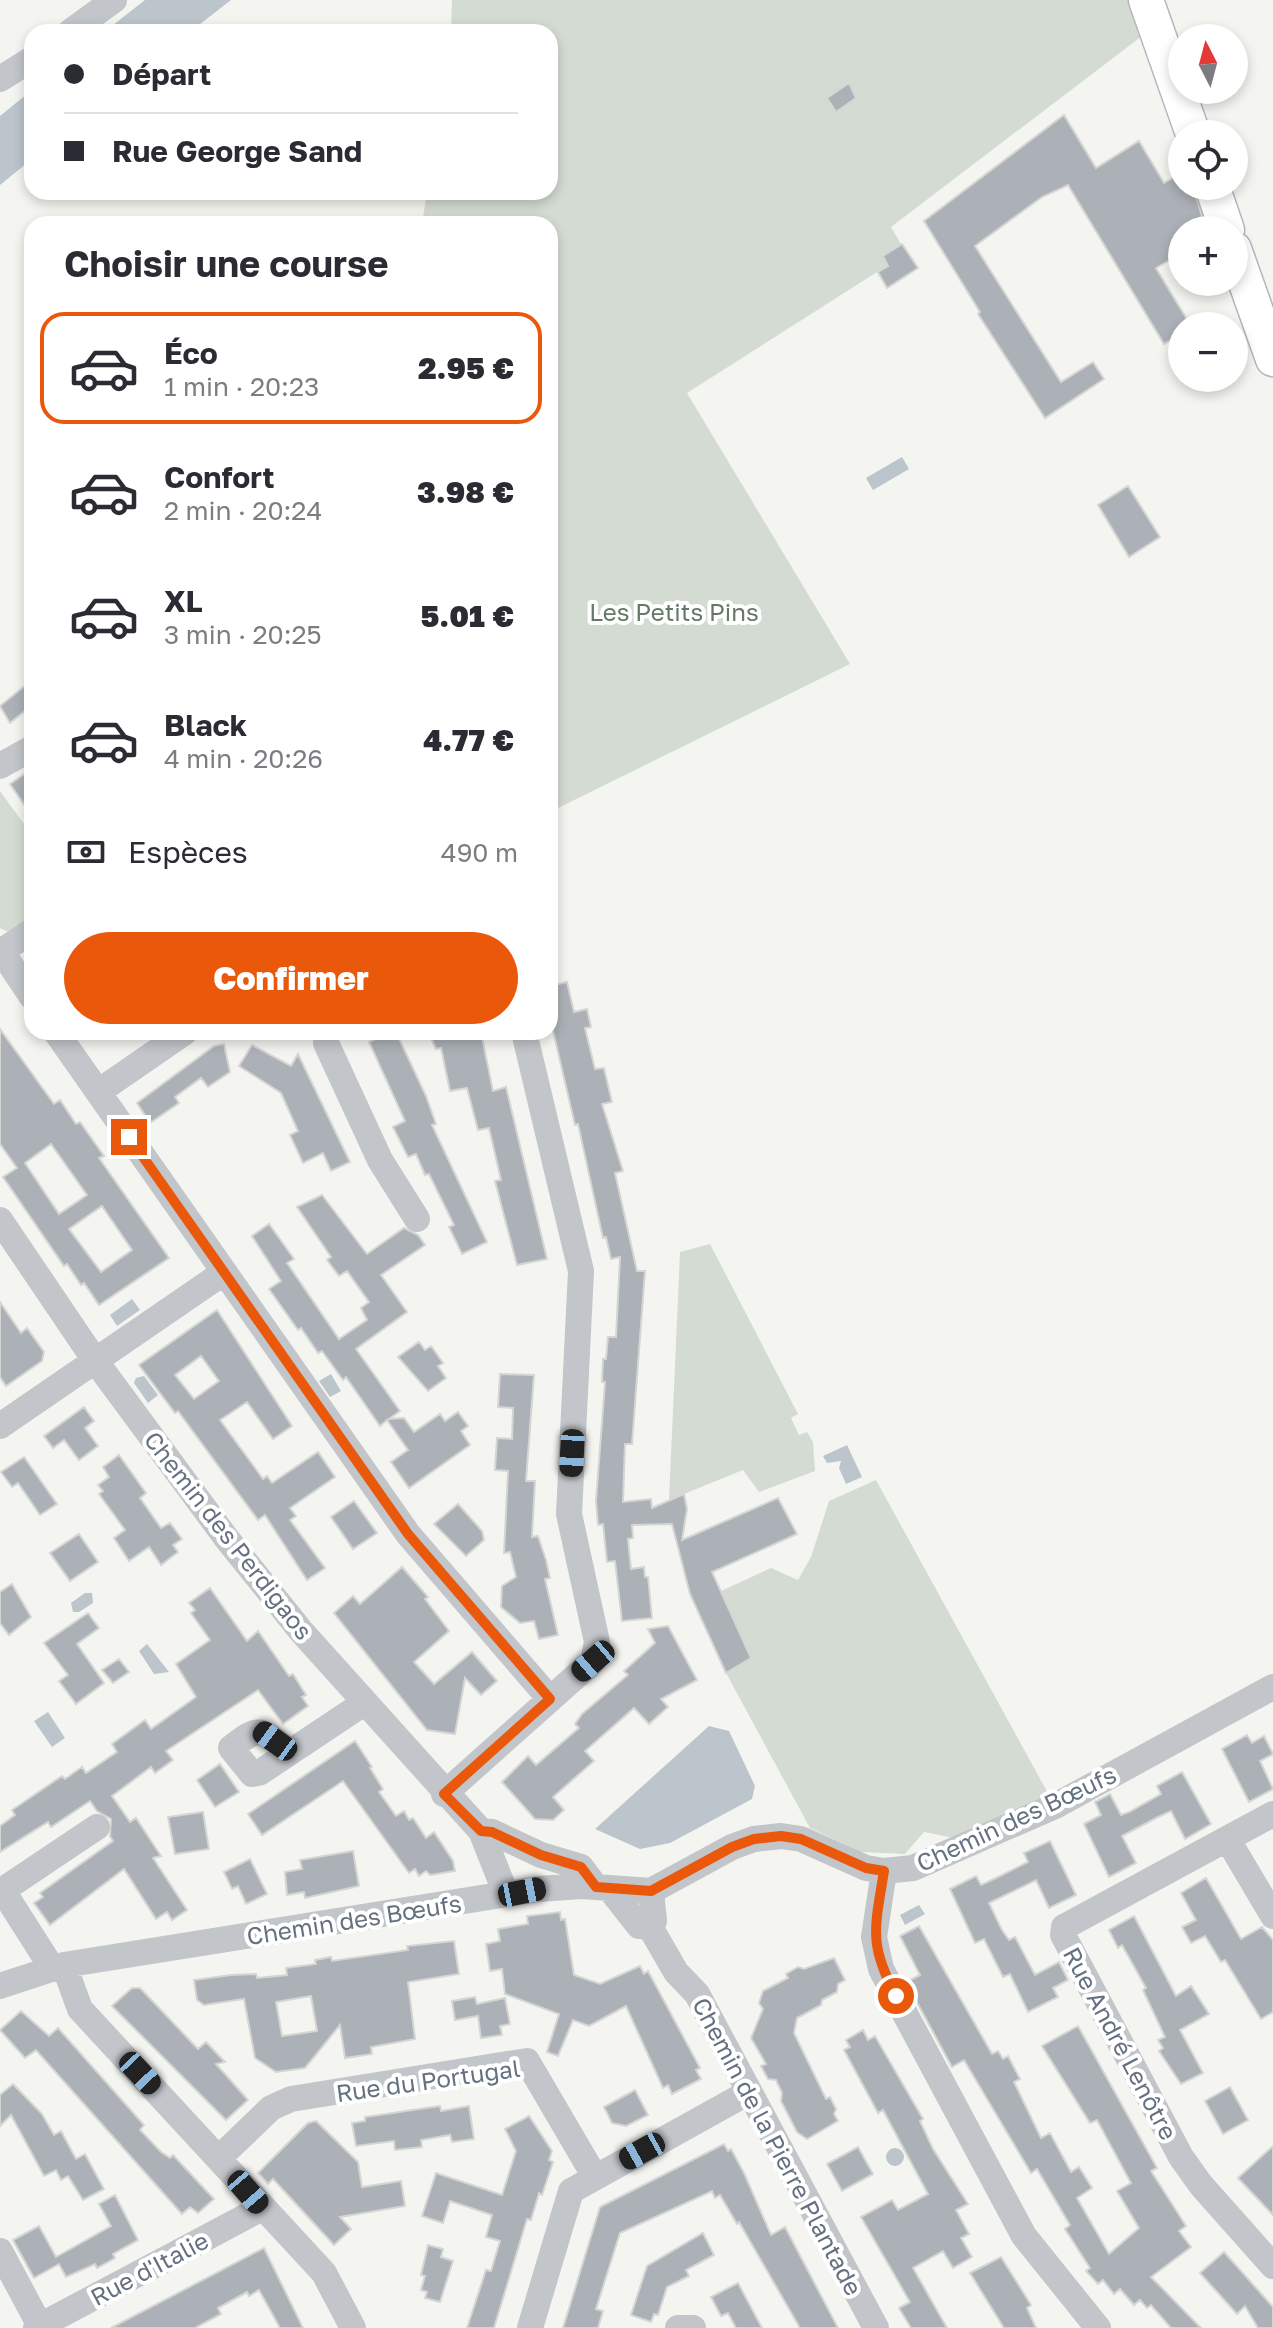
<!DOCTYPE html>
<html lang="fr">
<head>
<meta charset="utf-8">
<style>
	body { margin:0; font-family:"Golos Text",sans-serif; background:#f2f2f3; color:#2b2b33; height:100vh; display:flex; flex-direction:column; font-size:30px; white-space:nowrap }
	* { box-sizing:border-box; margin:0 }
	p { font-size:26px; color:#7c7c81 }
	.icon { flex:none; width:44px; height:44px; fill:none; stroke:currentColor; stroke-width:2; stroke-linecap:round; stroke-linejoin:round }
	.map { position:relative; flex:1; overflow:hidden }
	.panel { position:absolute; left:24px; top:216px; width:534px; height:824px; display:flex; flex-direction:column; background:#fff; border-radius:24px; box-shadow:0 4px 12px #0003 }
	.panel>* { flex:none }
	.hud { position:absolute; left:24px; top:24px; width:534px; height:176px; border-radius:24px; box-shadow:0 4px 12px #0003; display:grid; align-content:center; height:176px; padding:0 40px; background:#fff }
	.needle { width:52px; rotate:354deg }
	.buttons { position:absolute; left:1168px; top:24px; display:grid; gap:16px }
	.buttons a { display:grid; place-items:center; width:80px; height:80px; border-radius:50%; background:#fff; box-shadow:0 4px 12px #0003; font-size:40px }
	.end { position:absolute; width:36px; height:36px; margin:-18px; border:10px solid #ea580c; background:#fff; box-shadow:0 0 0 4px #fff }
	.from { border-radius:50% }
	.car { position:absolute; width:24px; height:48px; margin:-24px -12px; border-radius:10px; box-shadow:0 0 6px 2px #0007; background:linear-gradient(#222 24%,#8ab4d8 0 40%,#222 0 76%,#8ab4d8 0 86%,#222 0) }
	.hud b { display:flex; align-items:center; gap:28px; height:76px; font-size:30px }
	.hud b+b { border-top:2px solid #e1e1e2 }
	.hud i { width:20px; height:20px; background:#2b2b33 }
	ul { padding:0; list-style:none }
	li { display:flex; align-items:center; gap:24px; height:112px; margin:0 16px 12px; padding:0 24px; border:4px solid transparent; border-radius:24px }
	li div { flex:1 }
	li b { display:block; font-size:30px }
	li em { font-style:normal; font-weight:800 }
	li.selected { border-color:#ea580c }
	li>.icon { width:72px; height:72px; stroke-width:1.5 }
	h2 { padding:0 40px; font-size:36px; line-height:96px }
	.pay { display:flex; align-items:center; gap:20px; height:88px; padding:0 40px; font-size:30px }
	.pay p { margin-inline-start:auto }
	.action { display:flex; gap:16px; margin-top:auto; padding:16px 40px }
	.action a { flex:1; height:92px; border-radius:48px; background:#ea580c; color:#fff; font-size:32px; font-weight:800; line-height:92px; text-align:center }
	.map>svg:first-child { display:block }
</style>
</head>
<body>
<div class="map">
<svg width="1273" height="2328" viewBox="0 0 1273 2328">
	<rect width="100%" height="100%" fill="#f4f5f1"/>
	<path fill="#d4dbd2" d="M452 0H1129L1142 36 891 227 901 244 882 256 888 265 687 393 850 664 550 812V224H422L427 192H550V32H451Z
		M0 791 32 835V921C22 928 12 936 0 928Z
		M710 1244 798 1414 791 1418 799 1435 807 1432 813 1442 815 1471 759 1492 743 1470 669 1500 680 1252Z
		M876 1480 1049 1795 959 1839 924 1832 905 1854 861 1852 810 1828 726 1673 721 1591 771 1568 798 1580 811 1557 829 1501Z"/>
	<path fill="#bbc5cb" d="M145 0H231L190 32H104Z
		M32 90V159L0 185V116Z
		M902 457 909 469 873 490 866 478Z
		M132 1299 140 1310 117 1326 110 1315Z
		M331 1374 341 1391 330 1397 319 1381Z
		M144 1376 158 1395 148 1403 134 1383 136 1378Z
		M847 1445 862 1477 846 1484 839 1468 841 1461 827 1463 823 1456Z
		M85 1593H92L93 1603 79 1612H73L71 1603Z
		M147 1644 169 1672 154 1674 139 1651Z
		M48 1712 65 1738 52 1747 34 1721Z
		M709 1726 729 1731 755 1786 752 1799 670 1843 640 1849 595 1829Z
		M919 1905 925 1914 905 1925 900 1915Z
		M886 2157a9 9 0 1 1 18 0a9 9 0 1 1-18 0Z"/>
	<path fill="#abb1b6" stroke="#d5d6d3" stroke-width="2" fill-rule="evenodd" d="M849 83 856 98 836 112 827 98Z
		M1064 115 1096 168 1139 141 1164 183 1182 173V186H1193L1206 230H1182V253L1156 268 1191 326H1182V333L1164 344 1068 185 1042 197 975 246 1061 382 1093 362 1104 379 1045 418 978 314 980 312 924 221Z
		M902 244 918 268 887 288 878 272 888 266 883 256Z
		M1128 486 1160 537 1129 557 1098 505Z
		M32 680V705L10 723 0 706Z
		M32 769V816L10 784Z
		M567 982 574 1012 587 1009 591 1027 585 1028 595 1069 604 1068 612 1102 602 1104 623 1171 615 1173 637 1271H645L632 1444H625L623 1502 651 1499 652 1508 684 1494 687 1509 682 1540 778 1498 797 1534 712 1572 751 1658 726 1673 690 1594 672 1524 632 1525 633 1538 628 1539 631 1569 644 1567 645 1577H648L652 1618 622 1621 615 1561 607 1562 603 1524 598 1525 596 1501 605 1382H602L603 1359H606L608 1337H616L620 1257 611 1259 606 1237 603 1238 578 1124 575 1125 550 1018V986Z
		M0 1029 54 1104 60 1100 76 1124 80 1122 104 1156 99 1158 169 1258 99 1305 84 1283 81 1285 67 1264 64 1266 3 1177 17 1168 0 1144ZM51 1144 87 1195 59 1214 25 1163ZM102 1206 132 1250 101 1272 69 1229Z
		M390 1032H396L426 1096 436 1124 432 1125 487 1242 462 1254 449 1227 454 1225 429 1174 425 1175 416 1154 408 1157 393 1127 405 1121 369 1042Z
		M428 1032H481L493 1091 506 1087 547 1259 517 1265 495 1181 501 1180 489 1128 478 1130 467 1088 450 1091 441 1048 436 1049Z
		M224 1044 230 1072 208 1087 201 1078 175 1097 179 1103 150 1123 137 1103 214 1046Z
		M252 1045 291 1066 298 1054 350 1162 331 1171 323 1153 303 1163 290 1135 298 1131 281 1093 239 1066Z
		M322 1195 367 1254 404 1228 418 1235 425 1245 381 1275 407 1312 356 1349 400 1411 389 1419 404 1418 414 1432 440 1414 445 1421 458 1412 468 1426 461 1431 470 1445 409 1488 391 1462 408 1450 387 1420 380 1426 346 1377 343 1380 322 1351 318 1353 301 1328 298 1330 269 1289 281 1281 252 1236 269 1224 294 1259 287 1263 339 1339 367 1320 361 1308 369 1302 347 1271 339 1276 327 1260 331 1257 297 1207Z
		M0 1302 21 1333 27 1328 44 1352 42 1361 6 1386 0 1377Z
		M217 1310 292 1426 273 1439 247 1402 220 1420 263 1479 267 1476 272 1483 318 1452 335 1477 290 1508 296 1516 290 1520 325 1568 307 1580 265 1515 258 1520 178 1411 175 1413 139 1365ZM201 1356 219 1381 194 1399 175 1375Z
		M419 1342 425 1350 431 1346 443 1363 438 1366 446 1378 428 1391 398 1357Z
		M500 1374 534 1375 526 1481H535L532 1537 538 1536 546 1560 550 1578 545 1579 558 1635 539 1639 534 1621 520 1623 501 1607 502 1586 516 1577 510 1552 504 1553 508 1471 495 1470 497 1438 512 1439 513 1408 498 1407Z
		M84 1407 94 1421 85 1428 98 1446 79 1460 64 1440 53 1448 44 1436Z
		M119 1455 146 1493 140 1498 161 1528 170 1523 182 1539 173 1545 178 1552 161 1565 149 1547 129 1561 114 1538 125 1530 99 1494 103 1491 98 1485 109 1477 103 1467Z
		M24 1457 57 1504 40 1515 18 1483 12 1487 1 1472Z
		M354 1501 377 1533 353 1549 331 1517Z
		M458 1504 482 1531 484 1540 466 1556 434 1524Z
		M79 1534 98 1562 70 1581 50 1553Z
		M402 1567 428 1597 425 1599 449 1631 414 1662 434 1684 472 1652 497 1681 481 1695 465 1678 455 1734 427 1730 334 1613 353 1596 360 1604Z
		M12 1584 31 1617 9 1635 0 1623V1592Z
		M210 1588 247 1641 258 1631 289 1676 293 1674 306 1695 302 1697 308 1706 283 1724 258 1690 166 1751 173 1760 155 1773 151 1767 112 1796 130 1822 136 1818 161 1856 153 1858 187 1910 172 1920 167 1912 156 1919 124 1869 50 1925 34 1903 43 1897 40 1893 113 1841 110 1836 111 1819 97 1811 90 1801 51 1827 48 1822 0 1852V1826L15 1815 12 1810 62 1776 65 1779 82 1767 86 1773 117 1752 112 1744 145 1720 151 1729 196 1697 176 1664 210 1640 191 1613 195 1610 189 1603Z
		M88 1613 99 1628 77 1644 104 1683 76 1704 59 1681 68 1675 44 1643Z
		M668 1626 697 1680 661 1699 668 1707 649 1724 634 1708 585 1751 594 1761 553 1797 564 1810 553 1820 535 1819 502 1782 528 1756 536 1765 579 1728 575 1724 582 1714 628 1675 624 1671 655 1643 648 1629Z
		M119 1659 129 1672 113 1683 102 1670Z
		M1247 1735 1252 1743 1264 1736 1273 1754 1260 1761 1273 1789 1249 1802 1222 1749Z
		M355 1741 372 1767 370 1768 383 1789 379 1792 396 1816 404 1811 409 1820 413 1818 426 1838 434 1832 453 1861 455 1871 430 1875 426 1871 419 1876 415 1869 409 1873 343 1781 262 1835 248 1814Z
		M220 1764 239 1792 215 1807 197 1780Z
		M1182 1772 1211 1824 1185 1839 1171 1811 1158 1817 1122 1836 1136 1863 1109 1877 1084 1824 1101 1815 1095 1802 1110 1794 1121 1815 1129 1812 1161 1794 1157 1786Z
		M203 1812 209 1849 175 1854 168 1817Z
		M1050 1841 1076 1895 1049 1908 1036 1880 989 1903 1002 1930 1009 1940 1015 1937 1035 1975 1059 1962 1068 1980 1053 1988 1058 1997 1028 2012 1010 1974 1003 1977 984 1939 975 1943 950 1889 976 1876 981 1885 996 1878 1028 1862 1024 1853Z
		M353 1851 359 1886 305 1898 304 1892 287 1895 285 1872 302 1869 300 1860Z
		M250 1859 267 1894 246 1904 238 1886 232 1889 224 1872Z
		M1206 1878 1241 1939 1262 1927 1273 1940V2012L1261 2019 1225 1960 1221 1962 1205 1936 1191 1943 1182 1927 1196 1920 1181 1893Z
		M560 1912 561 1920 565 1919 574 1975 600 1984 640 1966 644 1974 648 1971 700 2068 696 2070 701 2079 672 2094 668 2085 663 2088 626 2006 589 2026 573 2020 558 2056 547 2052 559 2014 505 1994 502 1969 490 1971 486 1944 500 1941 498 1929 528 1924 527 1916Z
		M1134 1916 1176 1996 1191 1986 1209 2014 1180 2030 1203 2073 1181 2084 1159 2051 1163 2048 1158 2040 1165 2037 1143 1990 1146 1988 1122 1945 1118 1948 1109 1930Z
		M919 1926 992 2054 998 2051 1003 2059 1008 2056 1020 2079 1014 2082 1041 2138 1050 2133 1071 2172 1079 2167 1092 2188 1077 2198 1109 2254 1139 2228 1117 2191 1131 2183 1097 2120 1090 2123 1042 2046 1078 2026 1157 2168 1151 2171 1186 2226 1179 2231 1191 2247 1151 2277 1201 2328H1171L1151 2305 1147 2308 1140 2300 1134 2305 1120 2289 1114 2294 1103 2280 1098 2284 1086 2271 1090 2268 1065 2229 1070 2225 1037 2169 1031 2173 964 2060 952 2067 906 1982 920 1975 900 1936Z
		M454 1941 459 1974 408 1982 415 2039 371 2047 372 2054 345 2058 340 2025 305 2068 276 2072 255 2058 244 1999 204 2005 197 2000 194 1980 231 1975 256 1974 257 1978 287 1975 286 1968 316 1964 315 1960 331 1957 332 1961 408 1950 407 1946ZM311 1996 317 2031 282 2036 276 2002Z
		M834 1958 845 1980 838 1984 837 1992 822 2000 821 2005 797 2018 794 2033 826 2099 830 2097 836 2109 834 2114 838 2121 807 2139 797 2132 781 2101 782 2093 776 2080 768 2079 761 2066 766 2064 751 2038 763 2009 759 2003 763 1991 788 1978 786 1974 798 1967 804 1969Z
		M132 1988H140L198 2049 206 2042 225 2062 216 2064 248 2100 226 2120 112 2006Z
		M475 1997 477 2004 505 1998 510 2024 500 2026 502 2035 481 2038 478 2016 455 2020 452 2001Z
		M21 2011 49 2036 58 2028 144 2125 140 2130 161 2152 170 2158 173 2155 214 2199 198 2213 190 2207 182 2214 36 2050 25 2058 0 2030Z
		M863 2030 868 2040 875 2036 923 2119 920 2121 933 2149 968 2204 956 2210 969 2234 961 2238 972 2257 953 2268 943 2251 913 2268 947 2328H911L899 2308 910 2302 861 2217 892 2200 898 2210 928 2194 883 2110 878 2113 844 2050 850 2047 846 2040Z
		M13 2084 42 2114 54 2135 61 2131 76 2159 85 2154 104 2189 83 2200 68 2176 61 2180 56 2170 44 2176 11 2115 0 2126V2095Z
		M1230 2087 1248 2120 1223 2134 1205 2101Z
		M635 2090 648 2115 626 2126 612 2123 604 2107Z
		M440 2106 441 2111 469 2106 474 2139 452 2142 450 2135 421 2140 422 2147 395 2150 394 2141 356 2146 352 2123 365 2121V2117Z
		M529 2116 552 2151 549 2160 553 2162 542 2195 539 2193 531 2220 527 2219 494 2328H467L486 2270 491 2271 500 2241 486 2237 492 2215 450 2201 443 2223 422 2216 436 2173 502 2195 516 2151 505 2129Z
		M316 2121 358 2162 362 2187 401 2181 405 2206 340 2217 351 2229 334 2245 273 2179 268 2184 258 2173 308 2123Z
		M724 2144 728 2151 731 2149 744 2173 771 2235 785 2227 838 2328H800L739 2222 737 2224 720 2195 715 2198 712 2191 620 2233 596 2309 603 2311 598 2328H563L600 2207Z
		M1273 2146V2215L1238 2178Z
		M858 2147 873 2174 842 2191 827 2164Z
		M115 2195 138 2240 113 2254 115 2258 97 2268 95 2264 66 2277 59 2264 34 2278 13 2240 39 2226 56 2257 111 2226 99 2204Z
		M703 2233 714 2255 686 2270 689 2276 667 2287 658 2315 654 2314 651 2322 631 2315 647 2266Z
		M428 2245 443 2249 441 2257 453 2261 440 2302 425 2298 427 2292 421 2290 425 2276 421 2275Z
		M264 2248 303 2328H280L259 2290 249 2296 247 2292 218 2308 221 2314 195 2328H111Z
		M1224 2252 1273 2307V2328H1258L1245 2306 1237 2314 1200 2273Z
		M1001 2257 1031 2305 1027 2308 1036 2328H1004L970 2273Z
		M738 2283 762 2328H736L728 2313 721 2316 711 2297Z"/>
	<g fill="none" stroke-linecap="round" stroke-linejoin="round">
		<defs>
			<path id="major" d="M1146 0 1193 134
				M1212 186 1227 230
				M1234 249 1273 359"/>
		</defs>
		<use href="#major" stroke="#b3b7bb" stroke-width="37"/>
		<path stroke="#c2c5c9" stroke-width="26" d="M70 32 114 0
			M0 79 32 59
			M0 766 32 748
			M0 949 32 997
			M2 951 32 931
			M56 1032 408 1534 550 1699
			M327 1032 326 1043 380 1160 417 1219
			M98 1092 185 1032
			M0 1220 94 1359 227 1539 301 1631 481 1831 506 1894
			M0 1426 223 1273
			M289 1751C260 1730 261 1724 231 1748L252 1774 259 1773 364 1703
			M444 1794 593 1661 597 1642 569 1514 581 1271 524 1032
			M1273 1814 1064 1927 1063 1935 1181 2157 1201 2185 1273 2266
			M481 1831 492 1832 541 1855 581 1867 596 1887
			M1228 1840 1273 1916
			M884 1871 874 1937 881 1969 1024 2236 1098 2328
			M609 1888 639 1926 650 1927
			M3 1891 52 1968
			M651 1891 654 1921 650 1927 676 1972 697 1994 876 2328
			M0 1892 97 1827
			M64 1965 80 2009 324 2273 353 2328
			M0 1986 64 1965 538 1889 582 1886 651 1891 732 1847 754 1839 781 1836 801 1839 866 1868 884 1871 913 1868 1055 1806 1273 1687
			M219 2158 271 2108 291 2099 527 2061 595 2177
			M0 2251 40 2326
			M36 2328 262 2208
			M530 2328 571 2191 749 2092
			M678 2328H693"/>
		<use href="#major" stroke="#fff" stroke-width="34"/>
	</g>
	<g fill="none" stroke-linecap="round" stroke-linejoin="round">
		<path stroke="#ea580c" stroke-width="10" d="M129 1137 408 1534 550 1699 444 1794 481 1831 492 1832 541 1855 581 1867 596 1887 651 1891 732 1847 754 1839 781 1836 801 1839 866 1868 884 1871C875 1928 868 1943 896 1996"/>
	</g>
	<g text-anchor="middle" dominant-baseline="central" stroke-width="8" stroke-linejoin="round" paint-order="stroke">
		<g font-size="24" fill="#647963" stroke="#fff">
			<text x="674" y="611">Les Petits Pins</text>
		</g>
		<g font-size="24" fill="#647181" stroke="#fff">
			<text transform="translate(229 1535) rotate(52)">Chemin des Perdigaos</text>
			<text transform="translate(1016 1818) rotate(-25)">Chemin des Bœufs</text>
			<text transform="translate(354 1919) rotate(-9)">Chemin des Bœufs</text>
			<text transform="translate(1121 2043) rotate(62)">Rue André Lenôtre</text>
			<text transform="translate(428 2080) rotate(-8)">Rue du Portugal</text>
			<text transform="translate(778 2146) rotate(62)">Chemin de la Pierre Plantade</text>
			<text transform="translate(149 2268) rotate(-28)">Rue d'Italie</text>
		</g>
	</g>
</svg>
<div class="buttons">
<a><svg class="needle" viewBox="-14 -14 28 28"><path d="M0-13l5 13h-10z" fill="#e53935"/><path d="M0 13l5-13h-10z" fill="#7c7c81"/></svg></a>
<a><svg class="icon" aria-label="locate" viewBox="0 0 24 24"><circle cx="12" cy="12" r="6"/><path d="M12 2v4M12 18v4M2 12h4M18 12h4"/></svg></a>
<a>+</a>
<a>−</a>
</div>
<i class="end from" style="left:896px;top:1996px"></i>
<i class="end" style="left:129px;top:1137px"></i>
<i class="car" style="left:572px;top:1453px;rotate:183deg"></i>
<i class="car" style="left:593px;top:1661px;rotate:229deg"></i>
<i class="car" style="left:275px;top:1741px;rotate:306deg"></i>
<i class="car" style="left:522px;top:1892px;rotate:79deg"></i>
<i class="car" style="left:140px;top:2073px;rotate:137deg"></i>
<i class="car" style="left:642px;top:2151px;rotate:241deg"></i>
<i class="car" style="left:248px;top:2192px;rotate:139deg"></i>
<div class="hud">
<b><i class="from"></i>Départ</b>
<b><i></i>Rue George Sand</b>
</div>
<section class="panel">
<h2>Choisir une course</h2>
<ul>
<li class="selected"><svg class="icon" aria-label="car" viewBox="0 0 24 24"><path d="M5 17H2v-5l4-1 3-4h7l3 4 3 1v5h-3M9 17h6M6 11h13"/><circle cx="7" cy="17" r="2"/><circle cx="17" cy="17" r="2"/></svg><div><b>Éco</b><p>1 min · 20:23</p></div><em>2.95 €</em></li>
<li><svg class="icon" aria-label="car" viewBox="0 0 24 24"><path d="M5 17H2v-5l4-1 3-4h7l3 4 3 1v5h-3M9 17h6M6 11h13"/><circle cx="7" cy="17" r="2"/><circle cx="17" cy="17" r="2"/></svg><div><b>Confort</b><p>2 min · 20:24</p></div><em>3.98 €</em></li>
<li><svg class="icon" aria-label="car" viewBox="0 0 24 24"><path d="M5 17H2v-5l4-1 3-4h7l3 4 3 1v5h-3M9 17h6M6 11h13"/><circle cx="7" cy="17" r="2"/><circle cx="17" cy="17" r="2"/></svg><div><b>XL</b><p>3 min · 20:25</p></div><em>5.01 €</em></li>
<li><svg class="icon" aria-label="car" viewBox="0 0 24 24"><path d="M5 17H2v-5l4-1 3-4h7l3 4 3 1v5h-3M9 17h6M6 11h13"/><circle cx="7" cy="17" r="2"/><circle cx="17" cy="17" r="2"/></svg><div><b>Black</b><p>4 min · 20:26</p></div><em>4.77 €</em></li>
</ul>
<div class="pay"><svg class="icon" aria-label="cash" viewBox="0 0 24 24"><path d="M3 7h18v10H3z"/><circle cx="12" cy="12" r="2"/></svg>Espèces<p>490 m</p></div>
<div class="action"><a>Confirmer</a></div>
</section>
</div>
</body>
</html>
